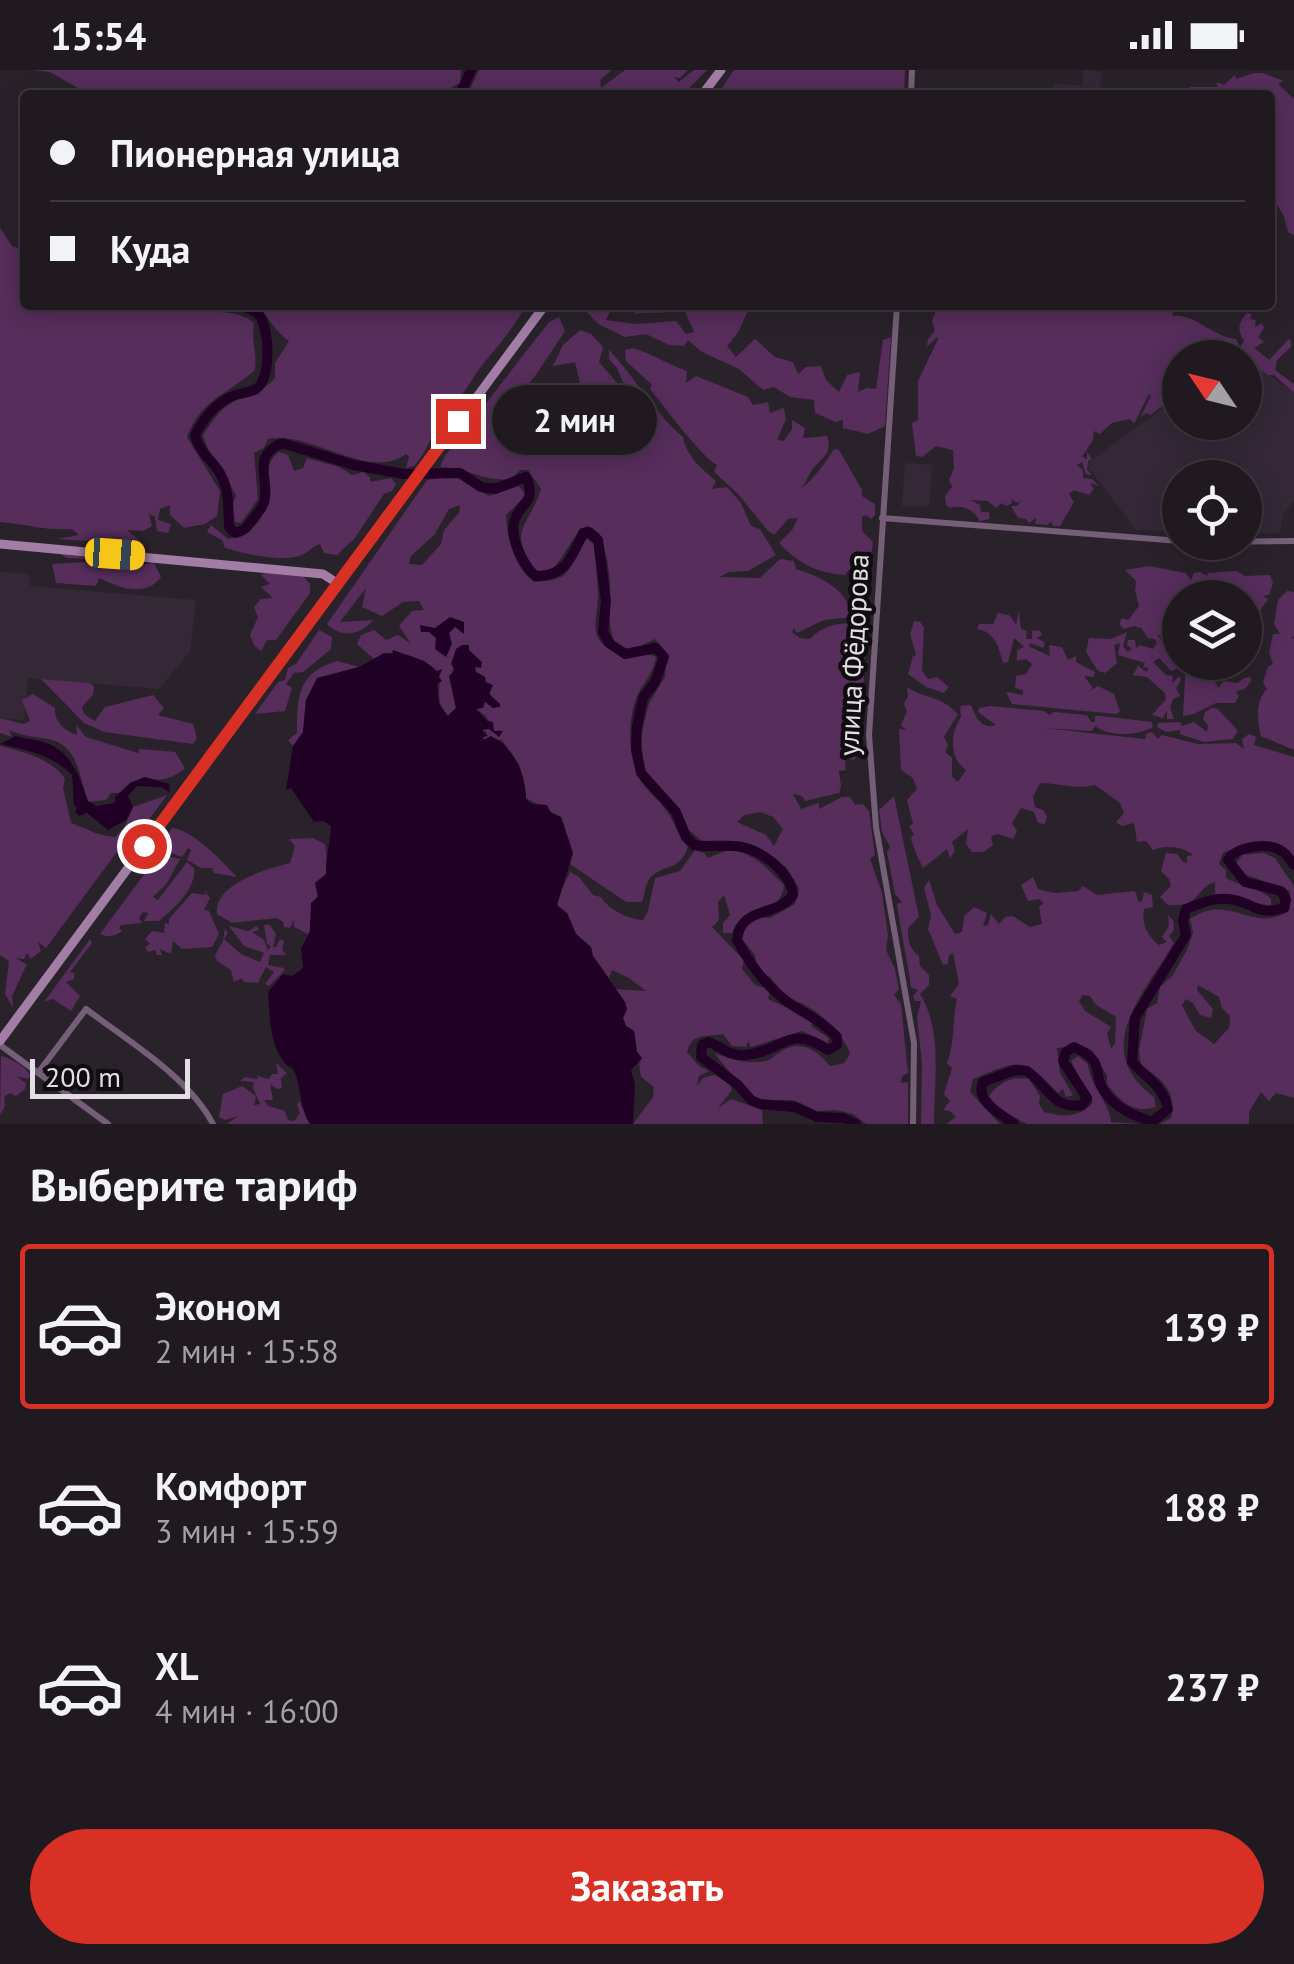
<!DOCTYPE html>
<html lang="ru">
<head>
<meta charset="utf-8">
<style>
	body { margin:0; font-family:"PT Sans",sans-serif; background:#282329; color:#f1f3f6; height:100vh; display:flex; flex-direction:column; font-size:38px; white-space:nowrap }
	* { box-sizing:border-box; margin:0 }
	p { font-size:32px; color:#a2a1a5 }
	.icon { flex:none; width:55px; height:55px; fill:none; stroke:currentColor; stroke-width:2; stroke-linecap:round; stroke-linejoin:round }
	.map { position:relative; height:1054px; overflow:hidden }
	.panel { display:flex; flex-direction:column; background:#201a20; flex:1 }
	.panel>* { flex:none }
	.top-card { position:absolute; left:20px; top:20px; width:1255px; height:220px; border-radius:10px; box-shadow:0 5px 25px #0003,0 0 0 2px #3d383e; display:grid; align-content:center; height:220px; padding:0 30px; background:#201a20 }
	.needle { width:65px; rotate:305deg }
	.buttons { position:absolute; left:1162px; top:270px; display:grid; gap:20px }
	.buttons a { display:grid; place-items:center; width:100px; height:100px; border-radius:50%; background:#201a20; box-shadow:0 5px 25px #0003,0 0 0 2px #3d383e; font-size:50px }
	.scale { position:absolute; left:30px; bottom:25px; width:160px; box-sizing:border-box; padding-left:10px; border:5px solid #e3dee3; border-top:0; font-size:28px; line-height:35px; white-space:nowrap; color:#e3dee3; -webkit-text-stroke:8px #100d11; paint-order:stroke }
	.end { position:absolute; width:45px; height:45px; margin:-22px; border:12px solid #d93025; background:#fff; box-shadow:0 0 0 5px #fff }
	.from { border-radius:50% }
	.bubble { position:absolute; height:70px; border-radius:35px; background:#201a20; box-shadow:0 5px 25px #0003,0 0 0 2px #3d383e; font-size:32px; font-weight:600; line-height:70px; text-align:center }
	.car { position:absolute; width:30px; height:60px; margin:-30px -15px; border-radius:12px; box-shadow:0 0 8px 2px #0007; background:linear-gradient(#f5c518 24%,#345 0 40%,#f5c518 0 76%,#345 0 86%,#f5c518 0) }
	.top-card b { display:flex; align-items:center; gap:35px; height:95px; font-size:38px }
	.top-card b+b { border-top:2px solid #3d383e }
	.top-card i { width:25px; height:25px; background:#f1f3f6 }
	ul { padding:0; list-style:none }
	li { display:flex; align-items:center; gap:30px; height:165px; margin:0 20px 15px; padding:0 10px; border:5px solid transparent; border-radius:10px }
	li div { flex:1 }
	li b { display:block; font-size:38px }
	li em { font-style:normal; font-weight:600 }
	li.active { border-color:#d93025 }
	li>.icon { width:90px; height:90px; stroke-width:1.5 }
	h2 { padding:0 30px; font-size:45px; line-height:120px }
	.action { display:flex; gap:20px; margin-top:auto; padding:20px 30px }
	.action a { flex:1; height:115px; border-radius:60px; background:#d93025; color:#fff; font-size:40px; font-weight:600; line-height:115px; text-align:center }
	.status { display:flex; justify-content:space-between; align-items:center; height:70px; padding:0 50px; background:#201a20; direction:ltr }
	.status svg { height:28px; fill:currentColor }
	.map>svg:first-child { display:block }
</style>
</head>
<body>
<div class="status"><b>15:54</b><svg viewBox="0 0 49 12"><path d="M0 12V9h3v3zM5 12V6h3v6zM10 12V3h3v9zM15 12V0h3v12zM26 1h20v11H26zM47 4h2v5h-2z"/></svg></div>
<div class="map">
<svg width="1294" height="1054" viewBox="0 0 1294 1054">
	<rect width="100%" height="100%" fill="#2a222b"/>
	<path fill="#342836" d="M1083 0 1102 2 1100 17 1122 20 1121 25H1053V14L1083 15Z
		M1245 289 1294 323V431L1284 443 1279 463 1245 464V408H1180V462L1136 460 1086 394 1180 326V352H1245Z
		M905 393 932 395 929 437 902 436Z
		M0 502 29 504 30 516 196 530 190 581 159 619 28 608 24 650 0 648Z"/>
	<path fill="#562d5b" fill-rule="evenodd" d="M32 0H461L460 13 452 17 451 25H90L50 2Z
		M479 0H612L600 10 601 18 625 0H688L680 8 674 7 679 12 694 0H707L682 25H467Z
		M734 0H905L904 25H717Z
		M1254 3H1263L1283 11 1278 14 1294 29V165L1288 162 1283 144 1270 124V25H1186L1190 17H1218L1216 12 1224 15 1235 5 1236 9Z
		M0 158 12 176 25 181V235H191C211 245 238 238 254 253 251 269 257 283 255 300 227 325 202 328 187 367L220 421 217 446 205 454 184 458 170 445V435L160 439 158 450 171 454 168 463 157 461 155 447 149 444 152 456 143 461 127 460 145 475 57 469 79 465 72 459C47 461 25 454 0 452Z
		M257 235H526C513 259 501 272 484 293 473 305 468 321 455 331L451 330C435 350 432 377 414 396L406 398 409 387 406 384C369 412 311 360 268 369L264 378 254 383 258 429 241 453 235 452 232 436 236 426C227 405 208 386 203 365 211 353 219 340 231 333 248 323 259 325 275 308V293L289 271C274 261 269 247 257 235Z
		M562 235H673L676 240C663 245 650 241 636 244L628 235H613L606 250 637 254 676 251 686 264 694 262 682 235 750 236 739 261 727 276 736 287 755 269 775 287 793 292 798 304 806 297 821 296 826 310 839 322 847 305 860 302 858 322 867 318 876 319 883 270 891 267 885 356 868 364 843 358V350L836 352 815 343 814 330 790 327 774 317 763 320 739 299 702 282 688 270 684 276 669 275 646 264 625 267 598 254 584 239 558 240Z
		M938 235H1160L1172 239 1173 246C1193 243 1214 267 1236 269L1239 275 1226 282 1225 287H1199L1193 280 1180 288 1167 311 1173 319 1175 311 1179 309 1180 324 1150 345 1146 343 1140 348 1151 326 1149 324 1134 354 1130 349 1112 353 1100 364 1094 361 1093 370 1082 387 1087 389V382L1092 389 1088 391 1087 399 1092 405 1086 404 1082 392 1077 395 1083 400V408L1092 409 1099 416 1090 413 1094 419 1089 425 1074 420 1069 424 1074 432 1060 456H1053L1051 451 1047 455 1035 454 1036 448 1029 453 1026 449 1018 448 1011 436H1017L1022 429 1018 433 1011 429 1012 433 1006 436 1002 433 996 438 988 431 970 430 980 435 981 442H989L990 449 979 451C976 440 961 434 950 438L946 435 945 426 952 417 949 410 954 398 953 380 936 376 922 387 916 386 912 353 918 350V311L938 269 937 267 927 277 928 269 935 261 932 251Z
		M1247 243 1252 244 1250 249 1256 250 1255 257 1262 253 1264 258 1258 267 1264 272 1254 278 1269 290 1290 268 1291 277 1277 290 1275 300 1294 314V323L1274 305H1268L1241 286 1239 279 1244 271C1237 260 1238 253 1247 243Z
		M559 247 565 261 535 306 497 352 513 355 540 315 534 330 542 331 550 346 551 375 567 385 564 377 584 362 588 346 575 292 553 296 563 275 580 260 591 264 603 277 599 292 617 313 626 340 625 358 635 357 638 347 617 298 609 289V280C635 307 656 345 683 367 686 386 702 399 716 411L712 419 727 417 741 433 751 456 760 459 776 485 748 501 729 502 719 507 760 508 780 489 794 491 796 499C820 506 849 520 852 547L824 550 797 563 794 558 792 562 800 568 810 569C824 554 842 552 862 554L851 562 866 566 862 644 856 636 851 653 862 648V677L854 690 850 689 852 683 844 679 846 700 839 701 841 716 839 723 805 731 802 726 793 724 801 739 819 733V739L842 727H850L855 735 863 734 869 741 875 785 870 789 882 823 888 865 886 880 895 899 899 919 894 925 901 934 908 1003 902 1006 901 1013 908 1012V1054H866L853 1044 836 1040 817 1041 794 1030H759L749 1025 714 983C730 989 751 996 769 990 771 989 779 982 782 981 801 969 818 981 830 996L844 993 850 984C846 966 809 929 790 931L770 907 757 900 755 885 742 869 743 859 755 847 770 848 795 834 799 818 786 797 752 776 702 771 689 760 678 737 644 700 641 666 649 633 665 607 667 584 655 569 631 581 616 574C606 554 611 541 610 519 610 500 606 480 599 463L587 456C570 465 565 490 548 503L537 502C505 459 529 458 541 419L528 400H520L511 409C484 412 465 397 440 397L445 386 549 252ZM760 742 773 747 783 759 774 776 766 765 737 752 744 745Z
		M633 278C653 284 667 294 687 301L686 313 696 306 748 327 753 335 768 332 770 343 784 338 786 349 777 370 784 371 792 359V350L805 358 803 368 827 366C832 382 825 386 815 396 808 403 808 411 801 418 810 414 828 389 834 379L839 380 862 420V426L875 434V445L871 449 866 445 862 447V461L873 472 870 494 865 498 860 497V487H854L852 496 845 505C817 503 799 494 779 473L792 460 798 448 788 449 774 465 768 461 739 425 714 402 717 395C703 389 663 335 650 319L652 315 626 291 625 280Z
		M279 382 288 385 294 401 303 398 307 388 339 397 352 405 363 402 370 407V412L391 408 396 414 392 421 384 424 355 468 337 485 324 483 320 474C311 477 307 484 299 486 277 492 247 484 225 478L222 470 207 462 211 455 228 469C292 452 251 400 279 382Z
		M454 406 489 426 519 416 526 425 506 445C507 469 514 496 534 512 578 510 564 497 587 469L594 474C595 490 597 506 598 522 599 550 584 568 617 583 631 589 643 580 656 587 653 607 642 612 636 629 627 654 628 691 642 713 650 724 661 732 668 743 676 754 677 767 688 776 681 802 663 793 650 808 645 814 645 824 642 832H626L570 794 573 783 561 747 526 728 520 696 502 670H483L487 662 480 660 489 659 497 664 501 660 494 661 486 646 476 639 491 627 485 607 476 602 475 597 455 588 451 609 456 638 447 646C435 628 441 626 439 607 437 593 408 584 397 583 389 582 381 585 374 589L357 574 361 565 374 560 386 570 398 565 411 574 399 556 412 541 424 540 419 531 403 532 382 546 362 537 366 518 340 552 373 550C361 565 341 569 327 554L427 410ZM460 435 459 443 444 460 441 474 422 495 409 494 411 486 435 464 449 439Z
		M57 482 133 489 141 495 154 493 161 507C145 528 120 518 99 508L96 516 56 513 52 494 84 492 134 497 129 491 67 488Z
		M1149 496 1185 503 1191 510 1194 503 1200 502 1207 506 1208 503 1236 501 1245 506 1270 505 1273 513 1269 525 1263 526 1268 529 1255 548 1259 559 1253 589 1252 583 1245 579V528H1180V557L1165 568 1157 564 1164 575 1169 574 1171 569 1180 567V591L1175 592 1176 599 1171 601 1159 588 1153 592 1166 605 1173 606 1172 613 1180 606 1181 611 1176 618 1180 626 1173 629 1170 637 1174 649H1167V641L1163 648 1152 645 1166 629 1165 623 1147 607 1133 605 1138 596 1147 602 1148 598 1143 597 1145 593 1118 585 1120 573 1114 575 1117 593 1105 603 1098 601 1086 582 1089 568 1111 569 1127 562 1123 576 1128 582 1132 579 1127 575 1128 570H1135L1136 578 1140 575 1153 579 1157 573 1155 569 1148 568 1141 558 1134 556 1124 559 1119 554 1122 548 1128 550 1139 536 1135 521 1136 511 1125 500Z
		M269 502 303 506 310 514V523L276 570H267L261 581 254 575 250 565 258 547 254 537 261 529 273 528 261 517 270 514 261 505Z
		M1287 521 1294 522V566L1291 567 1294 569V680L1261 666C1257 651 1255 631 1267 619L1263 613 1268 597 1273 594 1269 583 1273 564H1280L1274 554 1278 530Z
		M1019 541 1021 559 1027 561 1026 569H1032V561L1039 560 1042 565 1037 568 1045 573 1043 578 1029 573 1030 577 1050 586 1049 575 1062 577 1068 590 1076 586V592L1095 602 1094 607 1084 606 1093 618 1088 622 1098 616 1114 624 1120 642 1116 644 1012 634 1006 622 1023 625V620L1015 618 1016 606 1026 604 1032 594 1026 589 1017 591V580L1024 577 1014 568 1008 592 1003 593C999 579 996 562 977 559L979 554H993L998 543 1009 545 1016 554Z
		M914 551 920 552 924 557 922 601 928 609 937 607 949 617 944 623 926 617 908 604 913 586 916 585 910 564Z
		M319 560 332 567 331 579 303 602 294 603 286 614 292 618 285 641 255 644 278 612 285 610 288 598 296 594Z
		M337 591 359 597 317 609 306 630 303 662 293 676 288 670 297 663C297 625 298 603 337 591Z
		M1186 593H1223L1227 596 1214 611 1219 618 1223 611 1237 613 1244 608 1251 607V611L1246 618 1236 622 1239 626 1235 633H1216L1194 644 1183 646Z
		M41 609 89 613 94 616 93 625 82 637 84 644 95 651 105 637 153 625 164 638 158 645 193 654 197 668 193 674 104 662 84 653Z
		M907 617C925 630 937 623 958 644L944 667 948 675 945 682 952 688V707L958 712 966 700C949 688 950 663 961 647L960 636 971 635C976 647 981 660 996 655L978 642 979 638 990 636 1044 641 1049 645 1054 642 1087 645 1091 652H1095V646H1102L1152 652 1153 657C1137 666 1110 667 1095 656L1092 661 1043 658 1145 669 1146 664 1152 662 1158 669 1162 665 1198 674 1236 673 1244 679 1242 669 1249 664 1256 667 1254 675 1294 687V790C1277 770 1245 771 1223 783L1219 794 1226 800V808C1240 816 1261 818 1271 829V836L1215 824V812C1195 818 1201 838 1168 835L1160 827 1171 816 1169 809 1161 801 1166 783 1177 784 1183 792 1187 793V786L1193 785C1183 776 1164 775 1153 780L1146 771 1137 772 1134 753 1122 756 1116 752 1124 743 1120 733 1095 715C1076 720 1059 713 1040 713L1033 727 1035 737 1043 740 1047 746 1045 754 1038 753 1034 742 1021 738 1012 753 1017 761 1013 769 998 764 991 766 993 775 984 782H972L966 774 968 759 952 772 955 781 950 788 947 779 923 798C918 788 914 780 911 768L914 764 909 756 913 754 907 730 917 719 913 708 901 700 899 659 906 660 901 655 907 641 904 634 908 626Z
		M33 624 55 638C54 652 64 660 77 665L76 655 86 667 138 683 139 679 175 682 185 698C174 708 160 713 144 707L130 713 123 723H111L106 730 88 732C79 707 79 675 48 669 34 667 22 666 9 660L12 667 0 663V648L23 654 30 651 22 630Z
		M1212 638 1218 639 1238 661 1233 669 1204 672 1180 664V660L1166 662 1157 657 1158 653 1180 652 1182 656 1194 652 1207 662 1208 655 1203 649 1205 642Z
		M0 676C24 682 49 688 65 708L63 718 71 753C86 758 97 766 115 767L124 758 133 737 167 725 145 755 136 756 46 878 38 872 41 881 31 889 27 883 24 889 15 888 27 894 12 926 13 938 5 924 9 891 0 885Z
		M894 726 919 847 908 858C908 870 909 879 919 886L920 896 929 905V915L920 924C943 960 934 1014 934 1054H921L922 994 917 947 921 931H915L913 926 918 920 911 917C907 888 901 863 897 834L902 832 895 824 887 782 890 777 882 762 879 740Z
		M172 758C193 760 222 791 237 807L214 803 212 798H201L187 790 191 780 188 778 182 787 166 781 164 769Z
		M313 768 325 774C328 793 328 819 311 833L310 865 294 857V850L290 858 284 857 283 852 277 848 232 853 217 844C213 814 267 799 290 793L295 776 289 769Z
		M730 779C757 785 766 798 784 815 780 850 746 827 732 863H723V853L730 845 724 825 718 832 719 850 712 857 744 890 742 899 755 915 770 919 768 929 814 950 811 956 829 968 828 973 802 961 751 977 748 971 746 977 732 976 723 964C706 968 693 961 687 982L699 996 709 1001 699 1006 697 1016 703 1008 715 1005 730 1014 732 1020 718 1038 731 1029 762 1040 763 1054H633L653 1027 654 1017 641 1007 639 994 642 988 637 982 634 961 626 956 623 948 627 939 615 919 646 921 629 908 612 900 609 908 593 886 591 877 576 864 567 843 558 839 557 830 570 802 579 807 593 825 601 827C609 840 628 849 643 850L648 841 655 808 680 801 695 780 704 783 708 788Z
		M1264 783 1275 788 1294 816V1028L1276 1023 1269 1031 1261 1022 1249 1042V1054H1160L1171 1048C1177 1022 1163 1009 1141 996L1139 980 1147 939 1157 933 1160 917 1173 905 1187 880 1193 862 1190 849C1232 821 1252 866 1290 840V821L1242 803 1236 794 1242 785ZM1198 915 1219 927 1222 938 1230 946 1229 958 1214 974 1195 960 1182 935 1186 929 1193 933 1200 945 1211 948 1213 939 1197 920Z
		M159 784 180 789 167 813 153 827 158 830 187 792 194 798C197 818 174 839 159 851H144L148 843 143 842 139 848 142 853 121 855 119 858 122 861C115 866 108 868 100 864Z
		M1033 807 1038 819 1054 823 1078 821 1083 816 1097 825 1135 821 1138 831 1142 832 1144 822 1152 825 1153 837 1144 839C1142 855 1146 864 1159 875L1167 872 1162 867 1169 856 1168 845 1173 850 1174 860 1169 866 1174 873C1146 922 1088 978 1154 1027L1156 1037C1133 1044 1120 1031 1107 1014V1006L1092 980 1082 976 1057 978 1060 1003 1073 1025 1066 1027 1063 1019 1058 1023C1022 985 1020 990 973 1009L970 1022 1000 1054H946L956 1047 950 1041 943 1040 950 1031 944 1024 952 998 947 993C955 973 952 951 957 929L950 926 959 914 953 883 949 885 948 894 943 895 928 859 931 845 924 818 929 810 937 835 955 864 962 862 964 846 974 837 987 843 983 856 988 855 991 844 999 854 1005 847 1013 846 1030 857 1042 854 1039 837 1044 833 1039 829 1028 831 1021 815ZM1083 925 1090 926 1095 934 1116 947 1115 974 1111 978 1107 963 1111 957 1085 941 1079 931Z
		M204 820 210 828 204 840 209 841 219 864 212 877 182 879 173 871 171 884 160 879 162 885H157L155 880 148 882 145 877 150 874 145 869 152 861 164 863 165 853 169 854V849L192 823 206 825Z
		M264 855H270L276 864 273 877H276L280 869 284 871 282 880 286 885H270L268 895 284 898V901L269 916 265 914 274 902 266 897 258 913 244 912 242 908 234 912 231 900 217 891 215 885 223 871 225 858 228 863 224 869 241 884 260 892 264 883 244 876 229 856 248 861 257 856 259 860 252 862 264 870 268 881 271 876 267 874Z
		M90 869 92 873 70 902 74 903V909L66 912 80 926 71 941 53 929 44 932Z
		M1 986C11 988 27 997 30 1006L28 1009 16 1006 26 1013 25 1019 16 1026 10 1023 4 1027 5 1036 0 1045Z
		M1078 986 1088 994C1090 1017 1109 1031 1111 1052L1139 1054H1027L998 1038 989 1026C999 1012 1013 1006 1029 1009L1040 1026 1039 1034 1044 1042C1062 1047 1081 1048 1093 1032L1071 991Z
		M276 993 287 1003 281 1008 282 1018 277 1019 270 1014 273 1030H264L268 1036 285 1041 288 1050 294 1051 300 1043 297 1035 299 1031 310 1054H227L238 1046 225 1050 219 1047 223 1024 242 1016 256 1026 254 1035 260 1034 253 1018 254 1012 240 1011 245 1007 258 1009 257 1006 269 1009 272 1004H278Z"/>
	<path fill="#200025" d="M450 547 464 552V564L455 557 449 563 452 574 446 587 435 579 436 568 429 562H421L420 555 435 558Z
		M462 575H469V580L482 592 481 598 475 597 476 602 485 607V612L493 615 489 624 500 634V637L493 638 485 632 483 638 476 639 487 651 493 652 494 661H503L499 667 489 659 482 660 488 666 483 667V670L491 666C513 676 526 704 526 729L532 734 547 735 551 743 561 747 573 783 557 835 567 843 576 864 591 877 593 886 625 932 627 939 623 948 626 956 634 961 637 982 642 988 631 1000 635 1014 633 1054H310C300 1039 301 1017 295 1003 290 993 291 1001 284 992 269 973 270 945 268 922L283 904 292 906 303 898 301 879 310 861 311 833 318 827 315 813 326 804C326 786 330 774 331 756L323 751 314 752 291 718 286 720 293 676 303 662 306 630 317 608 359 597 384 583 392 584 393 580 424 591 437 601 442 599 439 607 442 611 437 614 439 634 448 646 456 638 449 606 455 600 451 594 456 579Z
		M16 666C25 669 32 669 40 671 71 679 79 705 88 731L96 736 115 733V727L130 713 145 707 169 714 170 722 160 717 137 716 128 726 133 737 126 750 108 760 87 743 79 746 75 742 77 737 74 735 72 705C52 685 27 680 0 674Z"/>
	<g fill="none" stroke-linecap="round" stroke-linejoin="round">
		<path stroke="#200025" stroke-width="10" d="M460 25 471 0
			M236 235C244 237 251 238 258 244 270 256 272 309 256 319 250 323 239 323 233 326 216 332 202 350 195 366 199 380 209 388 218 400 230 418 228 437 229 457L235 463C245 461 247 457 253 449 258 442 264 437 265 428 268 406 252 386 282 373L354 395 404 404 460 403 481 417 495 419 526 407C537 435 520 431 514 452 510 468 524 498 536 506 566 506 572 487 583 463L589 462 598 470 606 531 603 562 609 573 625 584 656 578 664 587 655 612 643 628 637 656 636 679 641 703 676 742 686 767 694 775C708 777 720 775 734 776 759 777 790 801 793 825 776 848 741 835 737 870 749 893 763 913 785 930 803 944 819 948 837 967V975L828 980C788 953 783 982 745 985 730 987 721 976 708 972L702 975 701 987 738 1015 751 1030 760 1034 795 1037 817 1047 843 1048 856 1054
			M1014 1054C1000 1043 975 1032 983 1012L1015 1000 1027 1001C1047 1015 1054 1041 1082 1035L1087 1028 1063 991 1066 982 1074 977C1108 993 1091 1002 1104 1021 1116 1039 1133 1045 1152 1052L1168 1039C1163 1015 1147 1009 1132 992L1135 948 1186 865 1183 851 1186 839C1200 834 1213 827 1228 829 1254 831 1255 847 1284 838L1286 830 1281 821 1245 812 1228 790C1237 776 1269 771 1283 782 1288 785 1290 791 1294 795"/>
		<path stroke="#755e77" stroke-width="6" d="M911 25 912 0
			M897 235 869 665 876 757 914 973 913 1054
			M882 448 1180 471
			M1213 472 1294 471
			M0 975 108 1054
			M38 1003 86 939C128 971 189 1007 213 1054"/>
		<path stroke="#a27da6" stroke-width="9" d="M702 25 721 0
			M0 474 323 504 337 513
			M0 971 545 235"/>
	</g>
	<g fill="none" stroke-linecap="round" stroke-linejoin="round">
		<path stroke="#d93025" stroke-width="12" d="M144 776 458 351"/>
	</g>
	<g text-anchor="middle" dominant-baseline="central" stroke-width="9" stroke-linejoin="round" paint-order="stroke">
		<g font-size="28" fill="#e3dee3" stroke="#100d11">
			<text transform="translate(853 585) rotate(-87)">улица Фёдорова</text>
		</g>
	</g>
</svg>
<div class="buttons">
<a><svg class="needle" viewBox="-14 -14 28 28"><path d="M0-13l5 13h-10z" fill="#e53935"/><path d="M0 13l5-13h-10z" fill="#a2a1a5"/></svg></a>
<a><svg class="icon" aria-label="locate" viewBox="0 0 24 24"><circle cx="12" cy="12" r="6"/><path d="M12 2v4M12 18v4M2 12h4M18 12h4"/></svg></a>
<a><svg class="icon" aria-label="layers" viewBox="0 0 24 24"><path d="M12 4l9 5-9 5-9-5zM3 14l9 5 9-5"/></svg></a>
</div>
<div class="scale">200 m</div>
<i class="end from" style="left:144px;top:776px"></i>
<i class="end" style="left:458px;top:351px"></i>
<div class="bubble" style="left:492px;top:315px;width:165px">2 мин</div>
<i class="car" style="left:115px;top:484px;rotate:94deg"></i>
<div class="top-card">
<b><i class="from"></i>Пионерная улица</b>
<b><i></i>Куда</b>
</div>
</div>
<section class="panel">
<h2>Выберите тариф</h2>
<ul>
<li class="active"><svg class="icon" aria-label="car" viewBox="0 0 24 24"><path d="M5 17H2v-5l4-1 3-4h7l3 4 3 1v5h-3M9 17h6M6 11h13"/><circle cx="7" cy="17" r="2"/><circle cx="17" cy="17" r="2"/></svg><div><b>Эконом</b><p>2 мин · 15:58</p></div><em>139 ₽</em></li>
<li><svg class="icon" aria-label="car" viewBox="0 0 24 24"><path d="M5 17H2v-5l4-1 3-4h7l3 4 3 1v5h-3M9 17h6M6 11h13"/><circle cx="7" cy="17" r="2"/><circle cx="17" cy="17" r="2"/></svg><div><b>Комфорт</b><p>3 мин · 15:59</p></div><em>188 ₽</em></li>
<li><svg class="icon" aria-label="car" viewBox="0 0 24 24"><path d="M5 17H2v-5l4-1 3-4h7l3 4 3 1v5h-3M9 17h6M6 11h13"/><circle cx="7" cy="17" r="2"/><circle cx="17" cy="17" r="2"/></svg><div><b>XL</b><p>4 мин · 16:00</p></div><em>237 ₽</em></li>
</ul>
<div class="action"><a>Заказать</a></div>
</section>
</body>
</html>
